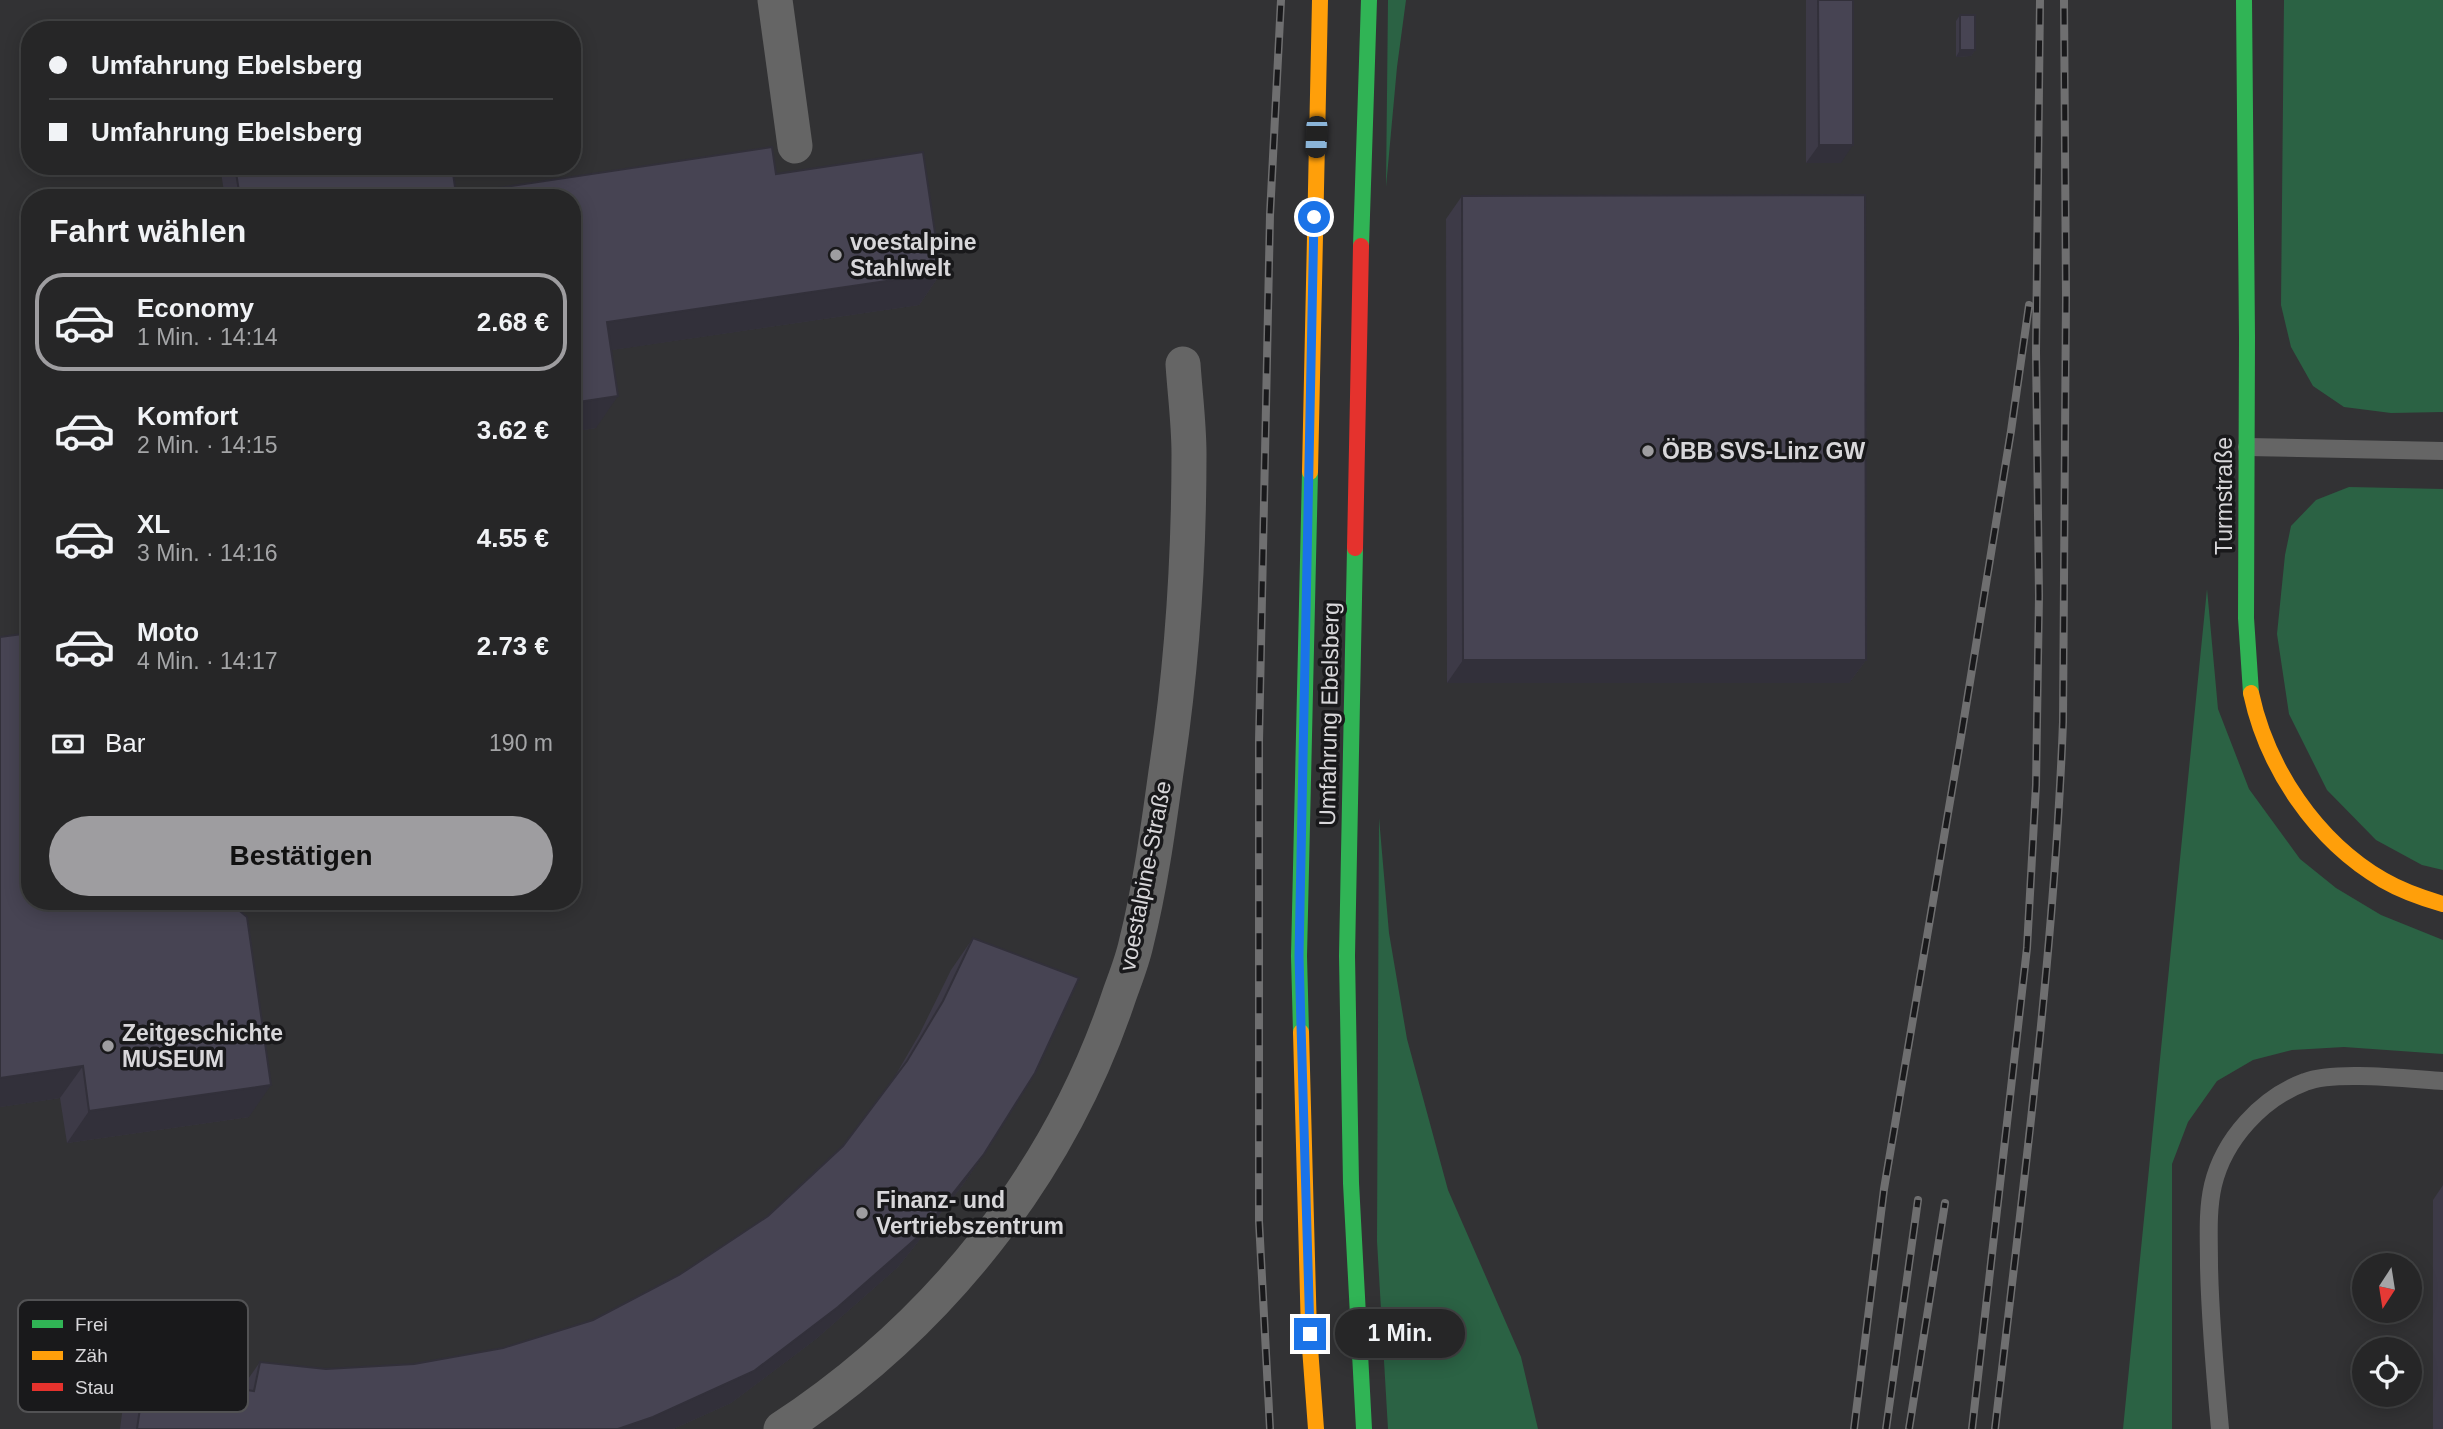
<!DOCTYPE html>
<html lang="de">
<head>
<meta charset="utf-8">
<style>
	body { margin:0; font-family:Helvetica,sans-serif; background:#323233; color:#f1f3f6; height:100vh; display:flex; flex-direction:column; font-size:26px; white-space:nowrap }
	* { box-sizing:border-box; margin:0 }
	p { font-size:23px; color:#a4a5a7 }
	.icon { flex:none; width:38px; height:38px; fill:none; stroke:currentColor; stroke-width:2; stroke-linecap:round; stroke-linejoin:round }
	.map { position:relative; flex:1; overflow:hidden }
	.side { position:absolute; left:21px; top:189px; width:560px; height:721px; display:flex; flex-direction:column; background:#262627; border-radius:28px; box-shadow:0 4px 18px #0003,0 0 0 2px #424344 }
	.side>* { flex:none }
	.top-card { position:absolute; left:21px; top:21px; width:560px; height:154px; border-radius:28px; box-shadow:0 4px 18px #0003,0 0 0 2px #424344; display:grid; align-content:center; height:154px; padding:0 28px; background:#262627 }
	.needle { width:46px; rotate:192deg }
	.tools { position:absolute; left:2352px; top:1253px; display:grid; gap:14px }
	.tools a { display:grid; place-items:center; width:70px; height:70px; border-radius:50%; background:#262627; box-shadow:0 4px 18px #0003,0 0 0 2px #424344; font-size:35px }
	.end { position:absolute; width:32px; height:32px; margin:-16px; border:9px solid #1a73e8; background:#fff; box-shadow:0 0 0 4px #fff }
	.from { border-radius:50% }
	.bubble { position:absolute; height:49px; border-radius:24px; background:#262627; box-shadow:0 4px 18px #0003,0 0 0 2px #424344; font-size:23px; font-weight:800; line-height:49px; text-align:center }
	.car { position:absolute; width:21px; height:42px; margin:-21px -10px; border-radius:9px; box-shadow:0 0 5px 2px #0007; background:linear-gradient(#222 24%,#8ab4d8 0 40%,#222 0 76%,#8ab4d8 0 86%,#222 0) }
	.top-card b { display:flex; align-items:center; gap:24px; height:66px; font-size:26px }
	.top-card b+b { border-top:2px solid #424344 }
	.top-card i { width:18px; height:18px; background:#f1f3f6 }
	ul { padding:0; list-style:none }
	li { display:flex; align-items:center; gap:21px; height:98px; margin:0 14px 10px; padding:0 14px; border:4px solid transparent; border-radius:28px }
	li div { flex:1 }
	li b { display:block; font-size:26px }
	li em { font-style:normal; font-weight:800 }
	li.active { border-color:#9e9da0 }
	li>.icon { width:63px; height:63px; stroke-width:1.5 }
	h2 { padding:0 28px; font-size:32px; line-height:84px }
	.pay { display:flex; align-items:center; gap:18px; height:77px; padding:0 28px; font-size:26px }
	.pay p { margin-inline-start:auto }
	.button { display:flex; gap:14px; margin-top:auto; padding:14px 28px }
	.button a { flex:1; height:80px; border-radius:42px; background:#9e9da0; color:#111; font-size:28px; font-weight:800; line-height:80px; text-align:center }
	.map>svg:first-child { display:block }
</style>
</head>
<body>
<div class="map">
<svg width="2443" height="1429" viewBox="0 0 2443 1429">
	<rect width="100%" height="100%" fill="#323234"/>
	<path fill="#2b6244" d="M1388 0H1406L1397 67 1386 187Z
		M2284 0H2443V412L2391 413 2344 407 2313 386 2291 347 2281 305Z
		M2349 487 2443 489V870L2422 865 2376 840 2327 790 2289 714 2277 634 2285 555 2291 526 2316 500Z
		M2207 589 2218 709 2249 789 2300 859 2336 888 2381 915 2443 940V1054L2344 1047 2292 1050 2253 1060 2217 1081 2188 1122 2172 1164V1429H2123Z
		M1379 818 1389 933 1407 1039 1448 1190 1521 1357 1538 1429H1388L1377 1241Z"/>
	<g fill="none" stroke-linecap="round" stroke-linejoin="round">
		<path stroke="#656565" stroke-width="18" d="M2247 447 2443 451
			M2220 1429C2215 1374 2210 1320 2209 1265 2209 1238 2207 1211 2213 1185 2224 1139 2262 1098 2305 1082 2334 1070 2410 1079 2443 1081"/>
		<path stroke="#656565" stroke-width="35" d="M775 0 795 146
			M781 1429C938 1326 1059 1175 1119 996 1125 979 1132 962 1136 944 1150 888 1158 830 1166 772 1182 667 1189 560 1189 454 1189 424 1185 394 1183 364"/>
		<path stroke="#30b455" stroke-width="16" d="M2244 0 2247 337 2246 618 2251 693
			M1361 246 1369 0
			M1355 548 1347 956 1351 1183 1364 1429
			M1301 1032 1299 956 1310 472"/>
		<path stroke="#ff9f0a" stroke-width="16" d="M1310 472 1320 0
			M2251 693C2267 768 2316 841 2383 880 2402 891 2422 898 2443 904
			M1301 1032 1309 1334 1316 1429"/>
		<path stroke="#e5322d" stroke-width="16" d="M1355 548 1361 246"/>
		<defs>
			<path id="rail" d="M1270 1429 1259 1221V741L1270 215 1281 0
				M1854 1429 1884 1189 1961 737 2011 431 2029 305
				M1886 1429 1918 1200
				M1909 1429 1945 1203
				M1972 1429 2027 948 2036 785 2039 596 2036 352 2040 0
				M1995 1429C2022 1194 2054 959 2063 722L2066 297 2064 0"/>
		</defs>
		<use href="#rail" stroke="#6f6f70" stroke-width="8"/>
		<use href="#rail" stroke="#19191b" stroke-width="5" stroke-dasharray="16" stroke-linecap="butt"/>
	</g>
	<path fill="#3d3a47" d="M1806 0H1853L1841 163H1806Z
		M1960 15 1975 50 1971 56 1956 57V21Z
		M220 166H452L456 194 776 174 941 273 919 305 611 350 596 428 572 432V198H225Z
		M1462 196 1866 660 1849 683H1447L1446 219Z
		M0 637 249 1117 67 1143 60 1098 0 1107Z
		M973 938 984 1154 962 1186 898 1267 816 1339 731 1403 673 1429H120L123 1406 145 1374 241 1389 260 1362 326 1369 414 1364 503 1348 593 1320 679 1275 768 1216 843 1146 891 1083 920 1033 951 970Z
		M2443 1185V1429H2433V1200Z"/>
	<path fill="#32303a" d="M1960 50H1975L1971 56 1956 57Z
		M1819 145H1853L1841 163H1806Z
		M941 273 919 305 585 354 607 322Z
		M618 396 596 428 572 432V403Z
		M1463 660H1866L1849 683H1447Z
		M83 1066 60 1098 0 1107V1078Z
		M271 1085 249 1117 67 1143 89 1111Z
		M984 1154 962 1186 898 1267 816 1339 731 1403 673 1429H618Z"/>
	<path fill="#474453" stroke="#32303a" stroke-width="2" d="M1818 0H1853V145H1819Z
		M1960 15H1975V50H1960Z
		M772 147 776 174 923 152 941 273 607 322 618 396 572 403V198H431Z
		M235 166H452L456 194 431 198H240Z
		M1865 195 1866 660H1463L1462 196Z
		M30 633V901H201L202 906 229 902 247 917 271 1085 89 1111 83 1066 0 1078V637Z
		M973 938 1079 978 1035 1073 984 1154 920 1235 838 1307 754 1371 653 1417 618 1429H137L145 1374 254 1391 260 1362 326 1369 414 1364 503 1348 593 1320 679 1275 768 1216 843 1146 907 1061 943 1001Z"/>
	<g fill="none" stroke-linecap="round" stroke-linejoin="round">
		<path stroke="#1a73e8" stroke-width="9" d="M1310 1334 1299 956 1314 217"/>
	</g>
	<g fill="#9e9da0" stroke="#19191b" stroke-width="2.5">
		<circle cx="836" cy="255" r="7"/>
		<circle cx="1648" cy="451" r="7"/>
		<circle cx="108" cy="1046" r="7"/>
		<circle cx="862" cy="1213" r="7"/>
	</g>
	<g text-anchor="middle" dominant-baseline="central" stroke-width="7" stroke-linejoin="round" paint-order="stroke">
		<g font-size="23" font-weight="bold" fill="#d8d7da" stroke="#19191b" text-anchor="start">
			<text x="850" y="242">voestalpine<tspan x="850" dy="26">Stahlwelt</tspan></text>
			<text x="1662" y="451">ÖBB SVS-Linz GW</text>
			<text x="122" y="1033">Zeitgeschichte<tspan x="122" dy="26">MUSEUM</tspan></text>
			<text x="876" y="1200">Finanz- und<tspan x="876" dy="26">Vertriebszentrum</tspan></text>
		</g>
		<g font-size="23" fill="#d8d7da" stroke="#19191b">
			<text transform="translate(2224 496) rotate(-90)">Turmstraße</text>
			<text transform="translate(1329 714) rotate(-89)">Umfahrung Ebelsberg</text>
			<text transform="translate(1145 876) rotate(-79)">voestalpine-Straße</text>
		</g>
	</g>
	<rect x="18" y="1300" width="230" height="112" rx="10" fill="#19191b" stroke="#525254" stroke-width="2"/>
	<rect x="32" y="1320" width="31" height="8" fill="#30b455"/>
	<rect x="32" y="1351" width="31" height="9" fill="#ff9f0a"/>
	<rect x="32" y="1383" width="31" height="8" fill="#e5322d"/>
	<g font-size="19" fill="#d8d7da">
		<text x="75" y="1331">Frei</text>
		<text x="75" y="1362">Zäh</text>
		<text x="75" y="1394">Stau</text>
	</g>
</svg>
<div class="tools">
<a><svg class="needle" viewBox="-14 -14 28 28"><path d="M0-13l5 13h-10z" fill="#e53935"/><path d="M0 13l5-13h-10z" fill="#a4a5a7"/></svg></a>
<a><svg class="icon" aria-label="locate" viewBox="0 0 24 24"><circle cx="12" cy="12" r="6"/><path d="M12 2v4M12 18v4M2 12h4M18 12h4"/></svg></a>
</div>
<i class="end from" style="left:1314px;top:217px"></i>
<i class="end" style="left:1310px;top:1334px"></i>
<div class="bubble" style="left:1335px;top:1309px;width:130px">1 Min.</div>
<i class="car" style="left:1316px;top:137px;rotate:182deg"></i>
<div class="top-card">
<b><i class="from"></i>Umfahrung Ebelsberg</b>
<b><i></i>Umfahrung Ebelsberg</b>
</div>
<section class="side">
<h2>Fahrt wählen</h2>
<ul>
<li class="active"><svg class="icon" aria-label="car" viewBox="0 0 24 24"><path d="M5 17H2v-5l4-1 3-4h7l3 4 3 1v5h-3M9 17h6M6 11h13"/><circle cx="7" cy="17" r="2"/><circle cx="17" cy="17" r="2"/></svg><div><b>Economy</b><p>1 Min. · 14:14</p></div><em>2.68 €</em></li>
<li><svg class="icon" aria-label="car" viewBox="0 0 24 24"><path d="M5 17H2v-5l4-1 3-4h7l3 4 3 1v5h-3M9 17h6M6 11h13"/><circle cx="7" cy="17" r="2"/><circle cx="17" cy="17" r="2"/></svg><div><b>Komfort</b><p>2 Min. · 14:15</p></div><em>3.62 €</em></li>
<li><svg class="icon" aria-label="car" viewBox="0 0 24 24"><path d="M5 17H2v-5l4-1 3-4h7l3 4 3 1v5h-3M9 17h6M6 11h13"/><circle cx="7" cy="17" r="2"/><circle cx="17" cy="17" r="2"/></svg><div><b>XL</b><p>3 Min. · 14:16</p></div><em>4.55 €</em></li>
<li><svg class="icon" aria-label="car" viewBox="0 0 24 24"><path d="M5 17H2v-5l4-1 3-4h7l3 4 3 1v5h-3M9 17h6M6 11h13"/><circle cx="7" cy="17" r="2"/><circle cx="17" cy="17" r="2"/></svg><div><b>Moto</b><p>4 Min. · 14:17</p></div><em>2.73 €</em></li>
</ul>
<div class="pay"><svg class="icon" aria-label="cash" viewBox="0 0 24 24"><path d="M3 7h18v10H3z"/><circle cx="12" cy="12" r="2"/></svg>Bar<p>190 m</p></div>
<div class="button"><a>Bestätigen</a></div>
</section>
</div>
</body>
</html>
